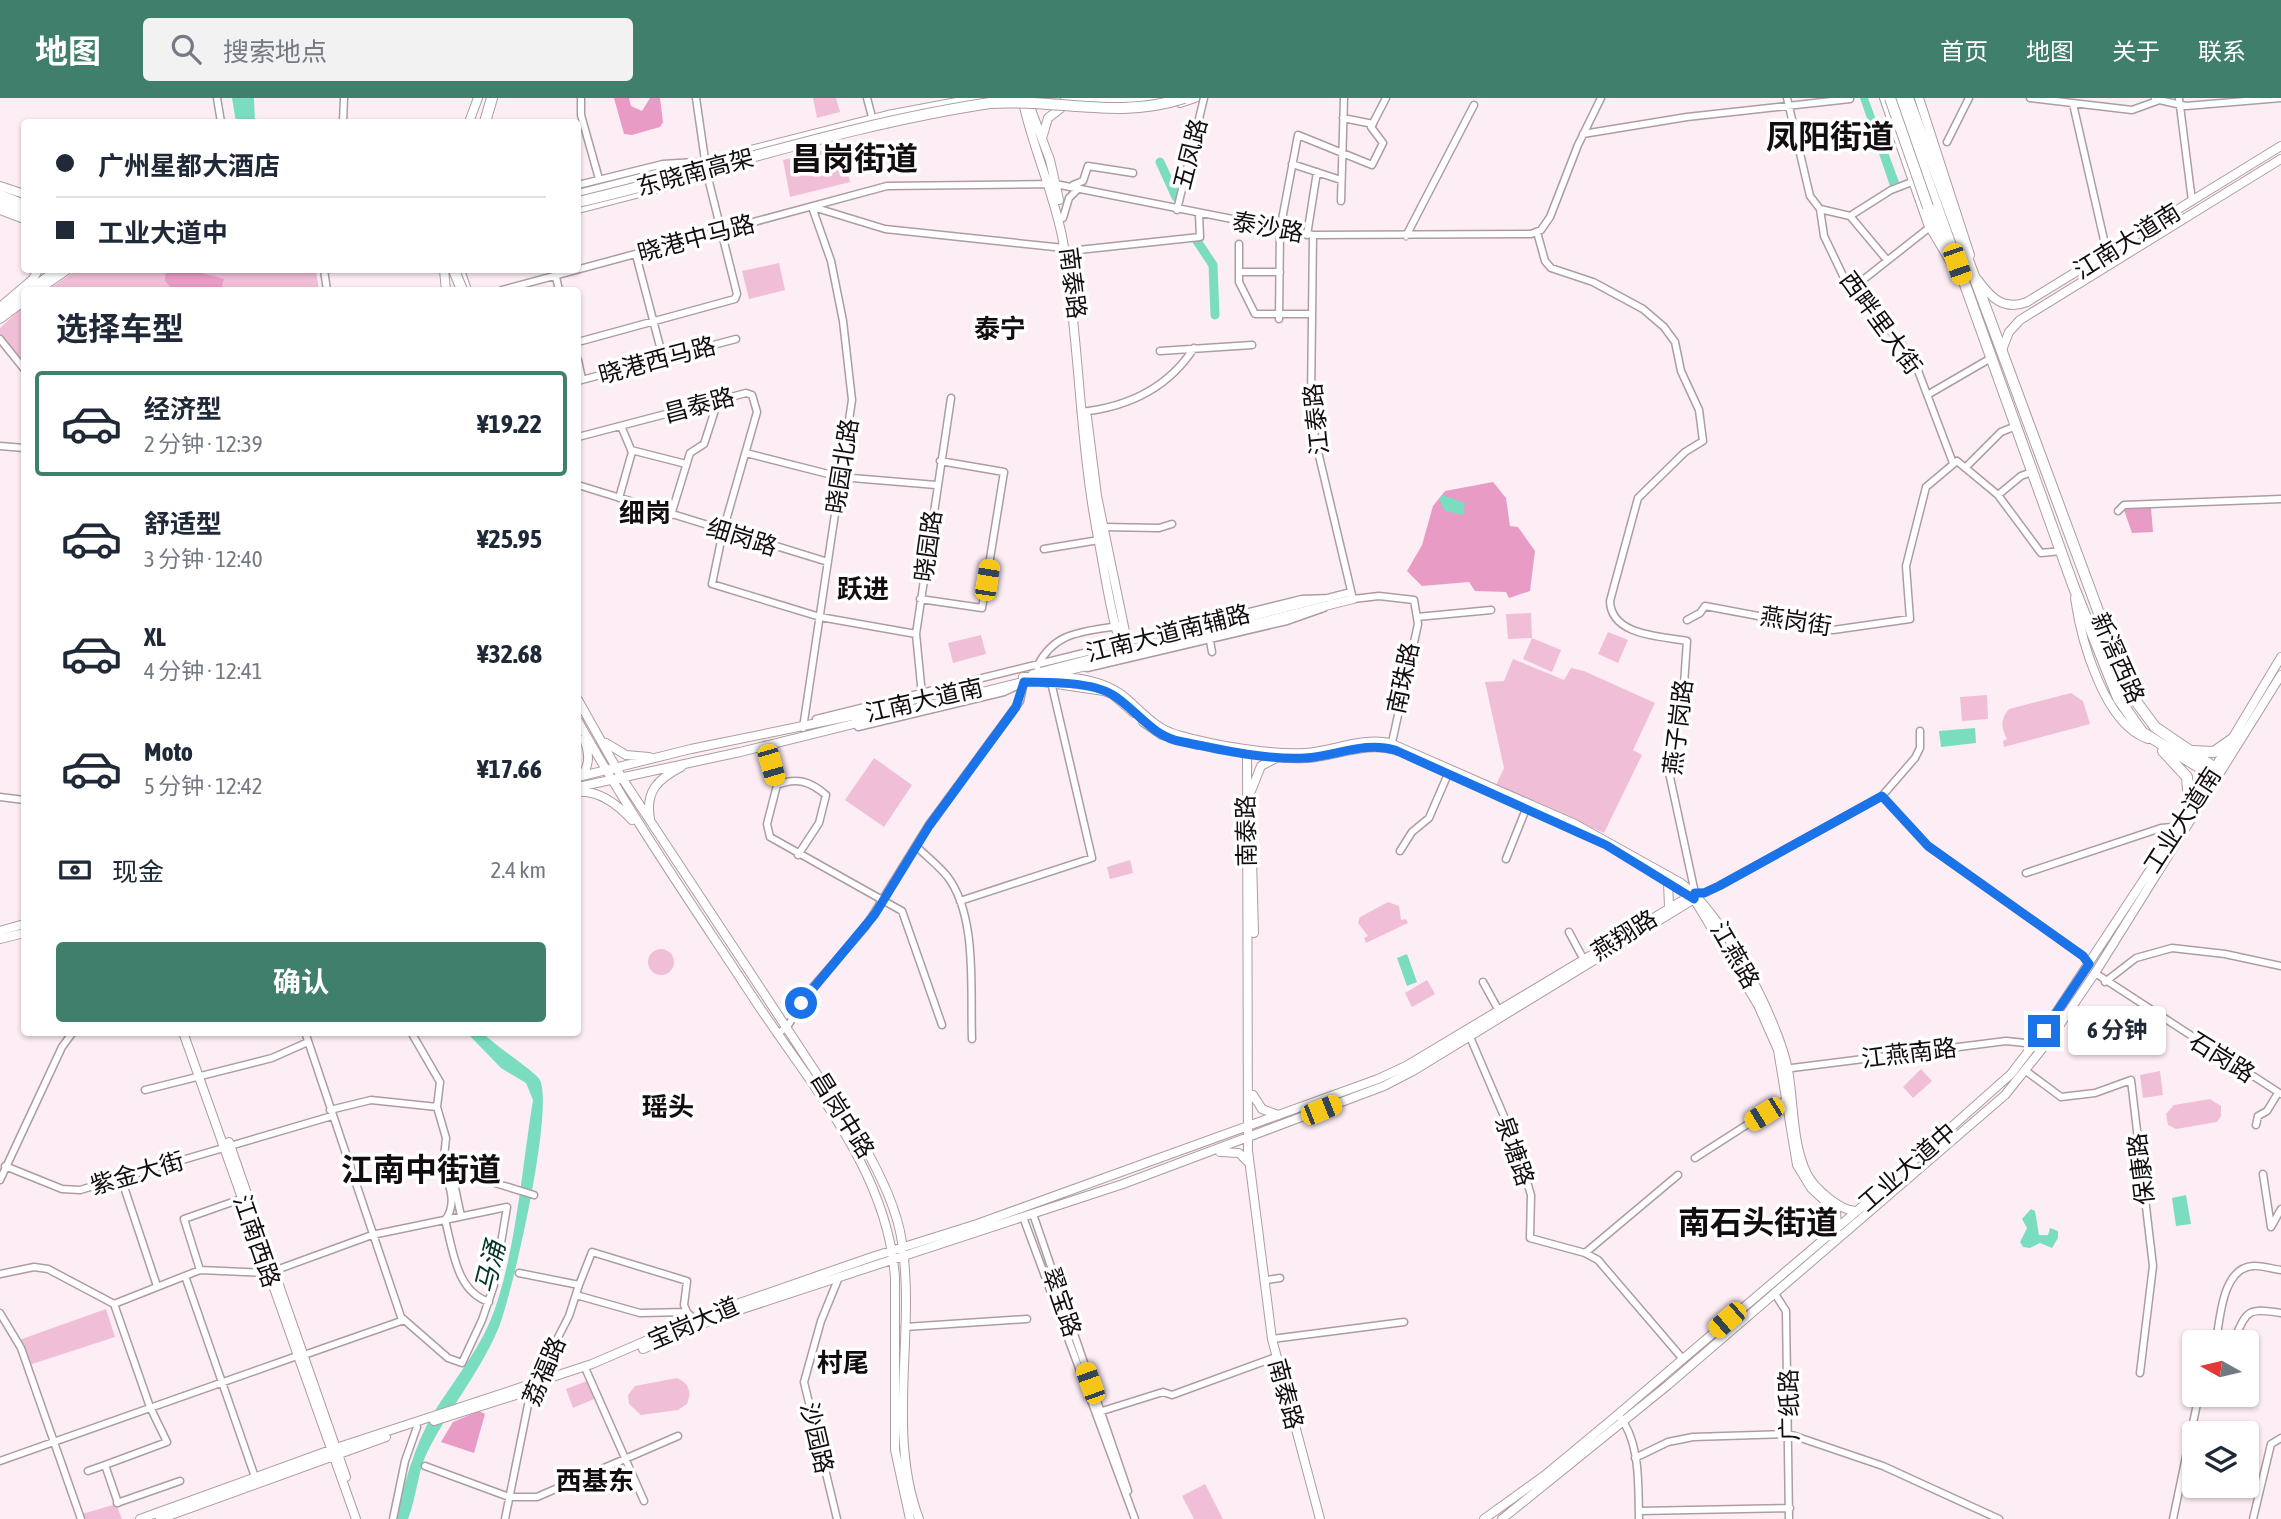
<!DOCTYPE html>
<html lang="zh">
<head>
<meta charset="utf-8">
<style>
	body { margin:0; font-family:"Asap Condensed","Noto Sans SC",sans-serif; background:#f2f2f3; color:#1f2937; height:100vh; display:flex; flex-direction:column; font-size:26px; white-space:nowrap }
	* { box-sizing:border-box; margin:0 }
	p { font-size:23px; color:#747a83 }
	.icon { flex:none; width:38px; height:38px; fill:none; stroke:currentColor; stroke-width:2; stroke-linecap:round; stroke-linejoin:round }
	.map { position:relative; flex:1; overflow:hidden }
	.sheet { position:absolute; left:21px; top:189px; width:560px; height:749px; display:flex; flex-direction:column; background:#fff; border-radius:7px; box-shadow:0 2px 5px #0004 }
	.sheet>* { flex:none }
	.hud { position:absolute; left:21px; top:21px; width:560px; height:154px; border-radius:7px; box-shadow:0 2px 5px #0004; display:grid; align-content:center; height:154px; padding:0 35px; background:#fff }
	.needle { width:46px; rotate:278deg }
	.controls { position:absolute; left:2182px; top:1232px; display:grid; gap:14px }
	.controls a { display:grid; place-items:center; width:77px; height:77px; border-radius:7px; background:#fff; box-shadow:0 2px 5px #0004; font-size:35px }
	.end { position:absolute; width:32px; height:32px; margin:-16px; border:9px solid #1a73e8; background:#fff; box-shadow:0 0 0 4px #fff }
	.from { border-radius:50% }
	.bubble { position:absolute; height:49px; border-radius:7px; background:#fff; box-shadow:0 2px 5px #0004; font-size:23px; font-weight:700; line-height:49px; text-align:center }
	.car { position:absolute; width:21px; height:42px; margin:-21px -10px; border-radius:9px; box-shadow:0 0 5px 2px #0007; background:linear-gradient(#f5c518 24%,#345 0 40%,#f5c518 0 76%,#345 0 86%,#f5c518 0) }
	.hud b { display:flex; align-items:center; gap:24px; height:66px; font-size:26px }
	.hud b+b { border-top:2px solid #e0e1e3 }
	.hud i { width:18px; height:18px; background:#1f2937 }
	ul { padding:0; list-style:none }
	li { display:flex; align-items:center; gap:21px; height:105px; margin:0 14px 10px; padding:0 21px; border:4px solid transparent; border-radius:7px }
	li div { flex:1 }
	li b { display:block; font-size:26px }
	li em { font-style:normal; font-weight:700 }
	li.active { border-color:#407f6c }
	li>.icon { width:63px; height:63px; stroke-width:1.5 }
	h2 { padding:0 35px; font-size:32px; line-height:84px }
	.pay { display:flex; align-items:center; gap:18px; height:77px; padding:0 35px; font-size:26px }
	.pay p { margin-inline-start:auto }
	.action { display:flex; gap:14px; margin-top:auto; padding:14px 35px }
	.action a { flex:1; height:80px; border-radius:7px; background:#407f6c; color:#fff; font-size:28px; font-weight:700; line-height:80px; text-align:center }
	header { display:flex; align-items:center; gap:42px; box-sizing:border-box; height:98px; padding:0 35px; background:#407f6c; color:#fff }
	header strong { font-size:33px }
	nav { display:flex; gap:38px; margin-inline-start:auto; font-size:24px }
	.search { width:490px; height:63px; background:#f2f2f3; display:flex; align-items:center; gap:18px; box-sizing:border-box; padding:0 24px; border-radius:7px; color:#747a83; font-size:26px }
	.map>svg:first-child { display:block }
</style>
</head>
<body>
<header>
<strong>地图</strong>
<div class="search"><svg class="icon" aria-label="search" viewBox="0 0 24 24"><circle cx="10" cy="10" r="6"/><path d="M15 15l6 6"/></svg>搜索地点</div>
<nav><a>首页</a><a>地图</a><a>关于</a><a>联系</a></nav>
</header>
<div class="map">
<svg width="2281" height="1421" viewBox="0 0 2281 1421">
	<rect width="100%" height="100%" fill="#fdeef5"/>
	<path fill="#f0bfd7" d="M813 0H836L840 14 817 20Z
		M841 48 850 84 790 99 783 62Z
		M779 165 785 192 749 201 742 173Z
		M77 172 316 173 319 192H47Z
		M24 208V275L0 238V230Z
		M1531 515 1532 540 1561 552 1552 574 1523 561 1532 540 1508 541 1506 516Z
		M1608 534 1628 542 1618 565 1598 556Z
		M981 537 986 556 953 565 948 545Z
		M1513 561 1564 582 1571 570 1584 573 1655 605 1633 652 1642 657 1604 735 1496 687 1504 670 1485 584 1504 583Z
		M2071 595 2083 603 2090 626 2004 649 2003 643 2007 641C2001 630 2000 621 2009 611Z
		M1987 597 1988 621 1962 623 1960 599Z
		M874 660 912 687 884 729 845 702Z
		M1130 762 1133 775 1110 781 1107 769Z
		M1388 804 1399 808 1401 822 1406 821 1408 825 1366 845 1364 840 1368 838 1358 825 1360 819Z
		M648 864a13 13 0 1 1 26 0a13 13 0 1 1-26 0Z
		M1427 882 1435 896 1412 909 1405 895Z
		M1921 971 1932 983 1913 1000 1903 989Z
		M2160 973 2163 997 2143 1000 2140 977Z
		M2210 1001 2221 1008V1018L2217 1024 2176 1031 2168 1027 2166 1016 2174 1007Z
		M106 1211 115 1239 29 1267 19 1242Z
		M677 1280C689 1285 692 1294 687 1306L678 1312 641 1317 629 1306 628 1297 635 1288Z
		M587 1283 594 1301 573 1310 566 1291Z
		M1205 1386 1223 1421H1194L1182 1398Z
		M116 1406 122 1421H83L82 1416Z"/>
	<path fill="#e89bc4" d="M614 0H629L631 8 642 13 650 0H660L663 24 660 29 632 37 624 36Z
		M166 172H190L224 181 221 192H173L165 183Z
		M1493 384 1506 400 1510 428 1518 429 1535 453 1530 493 1509 500 1506 494 1475 493 1469 484 1422 488 1407 473 1422 447 1433 408 1445 393Z
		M2131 409 2151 410 2153 434 2132 435 2124 412Z
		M479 1313 485 1316 474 1355 441 1344 453 1324Z"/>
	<path fill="#7addbf" d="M232 0H254L255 24H236Z
		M1860 0H1868L1899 84 1890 88Z
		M1442 397 1465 405 1463 417 1445 413 1439 401Z
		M1975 630 1976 645 1941 649 1939 633Z
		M1407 856 1417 884 1407 888 1397 860Z
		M467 935H483C495 948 536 974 540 982 554 1012 513 1193 499 1229 480 1275 446 1314 425 1359 417 1379 416 1401 408 1421H395C405 1385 414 1348 433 1316 453 1283 479 1253 493 1216 516 1154 522 1069 533 1002L526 985 501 970Z
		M2186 1097 2191 1126 2176 1128 2172 1100Z
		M2031 1111 2035 1113 2039 1137H2048L2050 1130 2058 1133V1140L2052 1150 2040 1145 2030 1150 2023 1149 2020 1144 2027 1130 2022 1121Z"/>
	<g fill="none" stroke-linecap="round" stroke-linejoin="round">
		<path stroke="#7addbf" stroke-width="9" d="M1160 64 1176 99
			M1197 143 1213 167 1215 217"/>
		<defs>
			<path id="minor" d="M217 0 221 24
				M581 0V17L599 81
				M696 0 705 62
				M867 0 872 19
				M1787 0 1810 98 1820 111 1824 138 1846 184 1898 241 1917 270 1953 365
				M2030 0 2132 12 2157 3
				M2179 0 2192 103
				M2155 1 2186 8 2281 0
				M2073 6 2107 155
				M1343 20 1373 26
				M343 24 344 0
				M1583 36 1687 19 1850 1
				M1947 44 1969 0
				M1292 66 1341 82
				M578 87 663 66 695 64
				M1073 87 1083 83 1088 68 1133 75
				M1341 103 1344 0
				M813 109 885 131 1064 150
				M1820 111 1850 118
				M1177 112 1204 0
				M1850 118 1891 92 1912 84
				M1850 118 1887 162
				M1063 120 1069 100 1079 90
				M1537 134 1545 163 1551 170 1593 184 1643 211 1664 229 1675 244 1681 273 1699 312 1703 343 1685 354 1638 400 1610 503C1611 538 1661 538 1687 543L1684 586 1668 670 1695 795H1704L1719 788 1882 698 1915 660 1920 650V633
				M1307 137 1317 74
				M1313 137 1311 302 1315 341 1353 501 1379 498 1414 502 1418 526 1391 649
				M1406 138 1474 7
				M1239 146V184L1255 216H1311
				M1069 153 1200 139 1199 116
				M636 157 663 260
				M324 172 327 192
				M1239 174H1280
				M556 179 559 192
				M1854 189 1930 129
				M502 192 887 88 1055 86 1313 137 1531 136 1541 132 1550 119 1578 47 1601 0
				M1279 221 1280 132 1298 37 1372 67 1383 45 1371 29 1386 0
				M0 241 24 271
				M578 244 735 201 737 196 707 76
				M1160 253 1252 247
				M578 262 582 281
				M578 283 736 241
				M1929 296 1991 260
				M1081 314C1128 309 1168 290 1194 250
				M578 339 746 295 752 297 757 314 723 433 712 486 820 519 916 536
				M0 348 24 350
				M631 352 686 366
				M746 355 840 379 936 387
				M1965 370 2001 334 2016 328
				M578 387 828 464
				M1998 397 2021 378 2032 374
				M619 400 632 354 621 328
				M2118 413 2124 407 2281 401
				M671 417 690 355 704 346 718 303
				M1103 429 1159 430 1172 426
				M1044 451 1099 442
				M920 501 982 510 1004 374 940 363
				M1417 519 1491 512
				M1687 522 1700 515 1705 508 1833 532 1910 521 1906 468 1926 389 1957 363 1998 397 2041 455 2061 453
				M1209 538 1212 554
				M1128 551 1351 494
				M1037 569C1055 531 1087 534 1123 527
				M1087 570 1287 523 1324 510
				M922 597 916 536 951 300
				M816 621 1302 501 1331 500
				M858 629 1004 594 1017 588
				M803 630 852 302 843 223 831 163 812 109
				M765 647 777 687C796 679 810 683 826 697L819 725 798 757
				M777 687 767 726 770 739 902 813 942 927
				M1882 698 1928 748 2083 858 2089 866
				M0 699 24 702
				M916 748C926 758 938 767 947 778 978 818 970 893 972 941
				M1400 753 1412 734 1429 720 1448 676
				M1506 761 1526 711
				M2026 775 2161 730 2172 729
				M960 803 1092 760 1051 584
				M1569 834 1584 862
				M2095 875 2281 996
				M1483 884 1499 913
				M2105 884 2136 860 2172 850 2225 856 2281 868
				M411 934 440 984 437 1009 446 1040 443 1069 534 1097
				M777 936 787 929 812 890 866 828 928 728 1020 603 1024 584
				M1470 939 1515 1044 1531 1097 1530 1140 1585 1155 1598 1162 1682 1260
				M1784 971 2006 943 2035 946
				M2026 973 2061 999 2095 995 2131 982 2153 1168 2140 1275
				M145 992 272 960 308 944
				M330 1012 371 1002 437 1009
				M2256 1027 2258 1018 2267 1013 2278 995
				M1695 1060 1787 1001
				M5 1068 62 1091 80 1092 332 1018
				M443 1069C449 1086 458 1106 445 1122
				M451 1071 461 1118
				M2263 1076 2271 1129
				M120 1077 157 1188
				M0 1082 62 949 73 934
				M1033 1116 1128 1393
				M1023 1119 1135 1421
				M445 1122C453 1152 456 1193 489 1204
				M2271 1129 2281 1111
				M1585 1155 1678 1077
				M200 1172 184 1121 241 1101
				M0 1176 34 1169 48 1171 114 1206 150 1309 167 1344 105 1367
				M185 1178 255 1379
				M1267 1182 1280 1180
				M579 1187 592 1154 687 1183 684 1207 687 1214
				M1775 1196 1786 1213 1789 1421
				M576 1197 640 1215 687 1214 695 1222
				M114 1206 200 1172 268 1175 372 1137 507 1109 494 1187 482 1222 462 1265 448 1260 401 1219 305 934
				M0 1215 21 1250 81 1421
				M905 1229 1027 1221
				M1272 1241 1404 1224
				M2216 1244C2220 1221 2222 1170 2253 1168 2261 1167 2272 1171 2281 1172
				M2233 1244C2247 1213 2246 1209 2281 1215
				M304 1257 404 1222
				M586 1272 644 1403
				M1099 1314 1163 1294 1172 1297 1276 1259
				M1618 1316C1641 1344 1638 1386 1639 1421
				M1635 1360 1668 1344 1693 1339 1789 1336 1883 1368 1999 1421
				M0 1363 297 1258
				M425 1368 509 1399H537L678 1338
				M88 1373 105 1367 118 1405
				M117 1405 180 1383
				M1639 1413 1790 1410
				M393 1421 405 1363 417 1329
				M505 1421 531 1292 569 1218 579 1187 519 1175
				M837 1421 804 1284 821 1223 839 1179
				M2173 1421 2198 1301 2205 1297
				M2253 1421 2271 1346 2281 1340"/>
			<path id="major" d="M1022 0C1032 49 1054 94 1063 143 1080 245 1079 349 1100 450 1104 470 1115 546 1127 557
				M1884 0 1928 126 1960 180
				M1919 0 1970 157
				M1027 1 1050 62 1059 102
				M1180 5 1195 0
				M469 24 478 0
				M1043 37 1048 20 1061 10
				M676 84 721 72
				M0 88 24 96
				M0 112 24 121
				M444 172 446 192
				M460 172 467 192
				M1978 182C1991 200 2004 213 2027 204L2281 48
				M38 192 67 172
				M0 209 33 181 38 172
				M0 221 24 203
				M2002 252 2009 234 2020 222 2281 61
				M1087 319 1097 398 1128 548 1127 557
				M2075 500C2081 542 2104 626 2148 641
				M1033 576 1125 552
				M1050 577 1353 501
				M1023 579C1053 577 1097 578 1122 597 1140 611 1154 631 1178 637 1214 647 1268 657 1305 655 1334 653 1361 639 1390 645L1575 726 1681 785C1722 814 1778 921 1788 972 1794 1005 1792 1046 1807 1076 1814 1090 1841 1114 1857 1113
				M1043 584 1104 593 1112 596 1134 615
				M578 602 622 680 865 1049C881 1079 897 1111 902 1144 916 1235 886 1333 919 1421
				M578 623C632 720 695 811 756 904 813 990 888 1074 895 1180V1352L910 1421
				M1143 624 1162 637 1198 647
				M606 645 626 657 649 659
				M1214 649C1244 654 1277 662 1307 660 1338 658 1368 642 1398 653
				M1247 652 1248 1053 1272 1241 1320 1421
				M1410 658 1584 736
				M581 678C591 667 589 654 584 641
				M578 679 691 651 905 607
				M578 689 740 654 1031 582
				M1251 693 1261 668 1278 659
				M578 694C599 692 618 707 632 722
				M650 721C645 693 658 681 681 669
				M1251 722 1254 835
				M1656 776 1694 801 1758 907 1778 952 1797 1067 1811 1090 1836 1113 1837 1129
				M1668 784 1669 809
				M0 833 24 826
				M0 841 24 835
				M183 934 356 1421
				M1253 997 1262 1011 1278 1017
				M229 1044 346 1379
				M1220 1054 1239 1055 1248 1064
				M643 1251 724 1217 1123 1086 1384 988 1413 973 1694 801 1695 795
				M434 1323 522 1295
				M140 1421 336 1350 592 1266 708 1216 872 1159 977 1126 1378 981 1406 968 1695 795
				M160 1421 386 1339
				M1484 1421 1545 1377 1610 1323 1857 1113 2011 976 2044 933 2187 716 2281 559
				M1502 1421 1668 1287 2005 997 2050 941 2095 875 2281 577"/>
			<path id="highway" d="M1066 0 1115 5 1160 0
				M1898 0 2073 487 2118 600 2142 634 2218 681
				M1908 0 2127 591 2155 629 2215 670 2218 681
				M485 24 492 0
				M0 97 24 107
				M578 97 888 18 983 0
				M0 106 24 114
				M1928 109 1947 155
				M578 110 682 83
				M31 192 58 172
				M0 216 24 196
				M2163 653 2187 679 2189 703
				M2192 653 2214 654 2231 642"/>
		</defs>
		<use href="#minor" stroke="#ad9ca4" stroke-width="9"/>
		<use href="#major" stroke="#ad9ca4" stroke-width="10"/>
		<use href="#highway" stroke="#ad9ca4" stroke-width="12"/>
		<use href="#minor" stroke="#fff" stroke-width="6"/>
		<use href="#major" stroke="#fff" stroke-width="8"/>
		<use href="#highway" stroke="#fff" stroke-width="10"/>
		<defs>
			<path id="highway-bridge" d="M1890 0 1928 109
				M578 104C715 72 850 26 990 5 1057 0 1117 22 1184 0
				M454 172 462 192"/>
		</defs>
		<use href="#highway-bridge" stroke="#ad9ca4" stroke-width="12" stroke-linecap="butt"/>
		<use href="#highway-bridge" stroke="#fff" stroke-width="10"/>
	</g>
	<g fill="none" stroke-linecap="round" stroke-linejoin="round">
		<path stroke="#1a73e8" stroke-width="9" d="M801 905 875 816 929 728 1016 609 1024 584C1048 584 1093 584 1113 597 1138 613 1152 639 1183 644 1222 652 1266 662 1305 660 1336 658 1365 643 1395 652L1606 747 1694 801 1695 795H1704L1719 788 1882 698 1928 748 2083 858 2089 866 2044 933"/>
	</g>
	<g text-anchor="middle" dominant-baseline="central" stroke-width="7" stroke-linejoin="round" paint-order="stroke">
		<g font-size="24" fill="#130d10" stroke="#fff">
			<text transform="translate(1190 56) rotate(-76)">五凤路</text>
			<text transform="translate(695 74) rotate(-15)">东晓南高架</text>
			<text transform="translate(1268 129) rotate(10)">泰沙路</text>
			<text transform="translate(696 140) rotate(-15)">晓港中马路</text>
			<text transform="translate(2127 143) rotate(-32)">江南大道南</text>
			<text transform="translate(1073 185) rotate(83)">南泰路</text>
			<text transform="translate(1881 225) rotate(54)">西畔里大街</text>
			<text transform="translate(657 262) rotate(-15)">晓港西马路</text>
			<text transform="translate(699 307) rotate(-15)">昌泰路</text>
			<text transform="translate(1316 321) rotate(-96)">江泰路</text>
			<text transform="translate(842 368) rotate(-81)">晓园北路</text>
			<text transform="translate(742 439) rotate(17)">细岗路</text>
			<text transform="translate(928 448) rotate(-82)">晓园路</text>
			<text transform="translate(1796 523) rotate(9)">燕岗街</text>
			<text transform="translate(1168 535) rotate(-14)">江南大道南辅路</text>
			<text transform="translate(2118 560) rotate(66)">新滘西路</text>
			<text transform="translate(1403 580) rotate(-78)">南珠路</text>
			<text transform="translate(924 602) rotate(-13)">江南大道南</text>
			<text transform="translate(1678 629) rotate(-83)">燕子岗路</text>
			<text transform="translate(2182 722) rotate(-57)">工业大道南</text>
			<text transform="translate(1246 733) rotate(-91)">南泰路</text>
			<text transform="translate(1624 837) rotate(-32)">燕翔路</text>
			<text transform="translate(1735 857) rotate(60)">江燕路</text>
			<text transform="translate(1909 955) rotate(-7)">江燕南路</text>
			<text transform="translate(2222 959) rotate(32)">石岗路</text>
			<text transform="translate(843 1017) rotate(58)">昌岗中路</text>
			<text transform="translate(1515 1053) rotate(71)">泉塘路</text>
			<text transform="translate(1907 1069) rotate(-41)">工业大道中</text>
			<text transform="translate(2141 1071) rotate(-97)">保康路</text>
			<text transform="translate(137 1075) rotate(-16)">紫金大街</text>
			<text transform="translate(257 1143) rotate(71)">江南西路</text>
			<text transform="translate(1062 1204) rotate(71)">翠宝路</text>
			<text transform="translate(693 1225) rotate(-23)">宝岗大道</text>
			<text transform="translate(544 1273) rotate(-67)">荔福路</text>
			<text transform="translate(1286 1296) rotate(75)">南泰路</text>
			<text transform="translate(1789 1307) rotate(-91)">广纸路</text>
			<text transform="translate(817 1340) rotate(77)">沙园路</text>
		</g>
		<g font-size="26" font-weight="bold" fill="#130d10" stroke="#fff">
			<text x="1000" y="231">泰宁</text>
			<text x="645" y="415">细岗</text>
			<text x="863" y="491">跃进</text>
			<text x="668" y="1009">瑶头</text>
			<text x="843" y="1265">村尾</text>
			<text x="595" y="1383">西基东</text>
		</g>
		<g font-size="26" font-style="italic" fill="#043428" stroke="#fff">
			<text transform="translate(490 1169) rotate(-76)">马涌</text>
		</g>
		<g font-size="32" font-weight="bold" fill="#130d10" stroke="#fff">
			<text x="1830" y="38">凤阳街道</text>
			<text x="854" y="60">昌岗街道</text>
			<text x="421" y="1071">江南中街道</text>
			<text x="1758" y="1124">南石头街道</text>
		</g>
	</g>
</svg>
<div class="controls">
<a><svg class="needle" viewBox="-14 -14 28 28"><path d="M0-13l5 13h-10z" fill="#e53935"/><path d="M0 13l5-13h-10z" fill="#747a83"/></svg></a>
<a><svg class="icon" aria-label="layers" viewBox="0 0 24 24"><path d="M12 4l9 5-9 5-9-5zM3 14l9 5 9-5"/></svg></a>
</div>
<i class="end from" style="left:801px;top:905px"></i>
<i class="end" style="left:2044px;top:933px"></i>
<div class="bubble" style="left:2068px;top:908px;width:98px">6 分钟</div>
<i class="car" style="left:1957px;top:166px;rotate:161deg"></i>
<i class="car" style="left:987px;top:482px;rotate:9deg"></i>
<i class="car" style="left:771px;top:667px;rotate:164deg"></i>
<i class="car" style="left:1321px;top:1012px;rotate:68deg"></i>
<i class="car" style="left:1764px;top:1016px;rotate:238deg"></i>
<i class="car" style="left:1727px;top:1222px;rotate:229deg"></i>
<i class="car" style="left:1090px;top:1285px;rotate:340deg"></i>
<div class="hud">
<b><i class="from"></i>广州星都大酒店</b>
<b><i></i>工业大道中</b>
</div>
<section class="sheet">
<h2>选择车型</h2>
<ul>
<li class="active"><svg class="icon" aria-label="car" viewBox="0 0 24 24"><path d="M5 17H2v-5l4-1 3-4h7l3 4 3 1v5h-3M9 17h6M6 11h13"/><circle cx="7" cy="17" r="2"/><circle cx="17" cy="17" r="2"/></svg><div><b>经济型</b><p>2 分钟 · 12:39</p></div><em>¥19.22</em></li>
<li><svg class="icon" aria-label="car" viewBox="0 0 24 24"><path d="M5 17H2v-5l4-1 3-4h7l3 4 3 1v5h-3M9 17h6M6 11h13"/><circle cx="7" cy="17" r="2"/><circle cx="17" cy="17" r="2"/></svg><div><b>舒适型</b><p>3 分钟 · 12:40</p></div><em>¥25.95</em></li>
<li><svg class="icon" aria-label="car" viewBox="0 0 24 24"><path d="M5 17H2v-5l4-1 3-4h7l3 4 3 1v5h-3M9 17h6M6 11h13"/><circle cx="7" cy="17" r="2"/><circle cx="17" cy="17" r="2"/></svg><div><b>XL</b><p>4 分钟 · 12:41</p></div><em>¥32.68</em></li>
<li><svg class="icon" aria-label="car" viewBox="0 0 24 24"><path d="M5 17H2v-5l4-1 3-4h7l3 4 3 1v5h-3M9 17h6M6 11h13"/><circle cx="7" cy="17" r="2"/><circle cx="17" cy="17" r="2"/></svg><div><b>Moto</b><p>5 分钟 · 12:42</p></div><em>¥17.66</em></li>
</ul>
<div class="pay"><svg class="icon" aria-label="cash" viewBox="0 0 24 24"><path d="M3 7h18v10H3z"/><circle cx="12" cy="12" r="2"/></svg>现金<p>2.4 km</p></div>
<div class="action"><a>确认</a></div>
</section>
</div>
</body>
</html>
